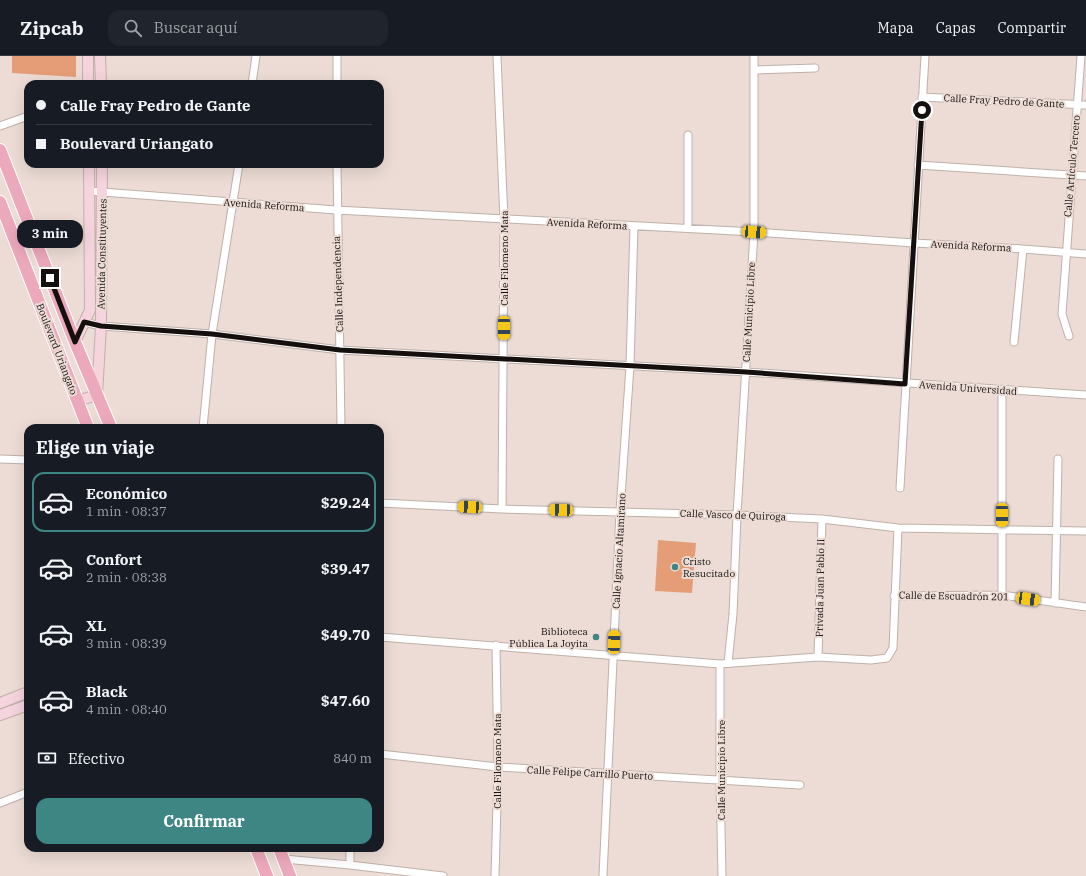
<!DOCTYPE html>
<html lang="es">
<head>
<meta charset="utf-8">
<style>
	body { margin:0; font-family:"IBM Plex Serif",serif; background:#20242c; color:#f1f3f6; height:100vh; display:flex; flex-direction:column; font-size:15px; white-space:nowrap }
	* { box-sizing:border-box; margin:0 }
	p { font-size:13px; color:#9ea1a6 }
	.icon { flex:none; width:22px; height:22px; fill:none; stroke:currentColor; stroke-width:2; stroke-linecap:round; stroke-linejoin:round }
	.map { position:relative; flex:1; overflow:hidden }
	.details { position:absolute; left:24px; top:368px; width:360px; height:428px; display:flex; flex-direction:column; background:#171b24; border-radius:12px; box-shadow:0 4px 16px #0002 }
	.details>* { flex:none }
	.hud { position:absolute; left:24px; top:24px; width:360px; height:88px; border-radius:12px; box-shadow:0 4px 16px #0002; display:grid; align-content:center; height:88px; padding:0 12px; background:#171b24 }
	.end { position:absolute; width:18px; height:18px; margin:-9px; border:5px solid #150f0d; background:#fff; box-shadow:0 0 0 2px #fff }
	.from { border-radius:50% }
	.bubble { position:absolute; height:28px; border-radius:12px; background:#171b24; box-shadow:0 4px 16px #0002; font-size:13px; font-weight:800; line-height:28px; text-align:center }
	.car { position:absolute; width:12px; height:24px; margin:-12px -6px; border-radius:5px; box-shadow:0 0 3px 1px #0007; background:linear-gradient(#f5c518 24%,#345 0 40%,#f5c518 0 76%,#345 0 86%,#f5c518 0) }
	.hud b { display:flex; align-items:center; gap:14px; height:38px; font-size:15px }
	.hud b+b { border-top:1px solid #363941 }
	.hud i { width:10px; height:10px; background:#f1f3f6 }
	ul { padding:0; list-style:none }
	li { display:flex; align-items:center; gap:12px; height:60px; margin:0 8px 6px; padding:0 4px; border:2px solid transparent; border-radius:12px }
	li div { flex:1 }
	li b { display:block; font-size:15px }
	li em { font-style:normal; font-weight:800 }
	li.selected { border-color:#3e8683 }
	li>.icon { width:36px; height:36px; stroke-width:1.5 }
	h2 { padding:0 12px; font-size:18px; line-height:48px }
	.pay { display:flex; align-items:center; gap:10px; height:44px; padding:0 12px; font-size:15px }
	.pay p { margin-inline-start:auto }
	.cta { display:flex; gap:8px; margin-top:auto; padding:8px 12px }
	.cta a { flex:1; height:46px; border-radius:12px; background:#3e8683; color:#fff; font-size:16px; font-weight:800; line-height:46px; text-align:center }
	header { display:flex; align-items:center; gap:24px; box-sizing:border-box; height:56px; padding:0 20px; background:#171b24; border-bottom:1px solid #363941 }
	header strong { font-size:19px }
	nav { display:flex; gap:22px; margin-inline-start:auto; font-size:14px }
	.search { width:280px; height:36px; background:#20242c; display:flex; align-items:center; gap:10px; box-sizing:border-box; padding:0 14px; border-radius:12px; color:#9ea1a6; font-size:15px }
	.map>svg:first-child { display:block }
</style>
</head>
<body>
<header>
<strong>Zipcab</strong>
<div class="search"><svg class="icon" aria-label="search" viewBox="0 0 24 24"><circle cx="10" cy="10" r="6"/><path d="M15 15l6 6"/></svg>Buscar aquí</div>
<nav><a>Mapa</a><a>Capas</a><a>Compartir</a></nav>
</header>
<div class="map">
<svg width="1086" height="820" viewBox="0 0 1086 820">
	<rect width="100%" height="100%" fill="#ecdcd5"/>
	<path fill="#e59d77" d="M12 0H76V21L12 17Z
		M658 484 696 487 692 537 655 535Z"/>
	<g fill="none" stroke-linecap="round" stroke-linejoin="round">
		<defs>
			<path id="street" d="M497 0 504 164 502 453
				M754 14 815 12
				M252 28 256 0
				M337 28V0
				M922 41 1086 49
				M0 70 28 60
				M337 108 341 372
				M918 109 1086 120
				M89 135 336 154 754 176 914 187 1023 193 1086 198
				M688 172V79
				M84 266 101 270 212 278 340 294 746 316 1086 339
				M1069 280 1062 258 1081 0
				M1014 286 1023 193
				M1002 334V539
				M203 372 212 278 239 108
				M0 403 28 404
				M900 432 925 0
				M380 447 502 453 737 459 822 463 898 472 1086 475
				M894 540 1002 539 1086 551
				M1055 547 1058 403
				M380 581 720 608 818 601 871 604 887 602 893 592 898 472
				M818 601 822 463
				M728 607 733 558 737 459 754 176V0
				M720 608V724L722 820
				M380 698 498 711 800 729
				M0 747 28 736
				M350 792V809
				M284 803 350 809 443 820
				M495 820 498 711 496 589
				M603 820 620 455 630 310 634 170"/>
			<path id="secondary" d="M88 0V28
				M100 0 101 28
				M75 286 90 254 89 108
				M77 345 97 339 101 270 102 108
				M0 647 28 636
				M0 659 28 649"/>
			<path id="primary" d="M0 94 75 286 111 372
				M0 146 88 372
				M256 792 267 820
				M279 792 290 820"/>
		</defs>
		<use href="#street" stroke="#bfb0a9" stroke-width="9"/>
		<use href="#secondary" stroke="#bfb0a9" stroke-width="12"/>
		<use href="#primary" stroke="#fff" stroke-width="14"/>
		<use href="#street" stroke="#fff" stroke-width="7"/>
		<use href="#secondary" stroke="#f6d4dd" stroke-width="10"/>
		<use href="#primary" stroke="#eda9bc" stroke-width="12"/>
	</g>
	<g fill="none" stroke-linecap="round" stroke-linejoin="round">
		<path stroke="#150f0d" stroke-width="5" d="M50 222 75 286 84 266 101 270 212 278 340 294 746 316 905 328 922 54"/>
	</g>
	<g fill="#3e8683" stroke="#ecdcd5" stroke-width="1.5">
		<circle cx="675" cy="511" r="4"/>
		<circle cx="596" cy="581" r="4"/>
	</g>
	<g text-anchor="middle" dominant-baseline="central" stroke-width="4" stroke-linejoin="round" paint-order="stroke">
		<g font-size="10" fill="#150f0d" stroke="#ecdcd5">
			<text transform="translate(1004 45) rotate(3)">Calle Fray Pedro de Gante</text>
			<text transform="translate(1072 110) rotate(-85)">Calle Artículo Tercero</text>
			<text transform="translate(264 149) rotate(4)">Avenida Reforma</text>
			<text transform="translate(587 168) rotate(3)">Avenida Reforma</text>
			<text transform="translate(971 190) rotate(3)">Avenida Reforma</text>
			<text transform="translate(102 198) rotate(-89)">Avenida Constituyentes</text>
			<text transform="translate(504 202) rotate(-90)">Calle Filomeno Mata</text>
			<text transform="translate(338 228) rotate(-92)">Calle Independencia</text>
			<text transform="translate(749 256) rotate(-87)">Calle Municipio Libre</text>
			<text transform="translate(57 293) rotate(69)">Boulevard Uriangato</text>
			<text transform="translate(968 332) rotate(4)">Avenida Universidad</text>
			<text transform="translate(733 459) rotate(2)">Calle Vasco de Quiroga</text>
			<text transform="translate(619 495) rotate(-87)">Calle Ignacio Altamirano</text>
			<text transform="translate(820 532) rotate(-89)">Privada Juan Pablo II</text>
			<text transform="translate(954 540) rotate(1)">Calle de Escuadrón 201</text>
			<text transform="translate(497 705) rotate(-90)">Calle Filomeno Mata</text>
			<text transform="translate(721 714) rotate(-90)">Calle Municipio Libre</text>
			<text transform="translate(590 717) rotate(3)">Calle Felipe Carrillo Puerto</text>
		</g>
		<g font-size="10" fill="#150f0d" stroke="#ecdcd5" text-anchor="start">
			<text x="683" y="505">Cristo<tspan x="683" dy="12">Resucitado</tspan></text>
			<text x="588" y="575" text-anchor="end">Biblioteca<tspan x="588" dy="12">Pública La Joyita</tspan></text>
		</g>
	</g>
</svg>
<i class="end from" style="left:922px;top:54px"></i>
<i class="end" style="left:50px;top:222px"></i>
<div class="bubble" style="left:17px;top:164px;width:66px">3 min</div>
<i class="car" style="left:754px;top:176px;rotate:94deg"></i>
<i class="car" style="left:504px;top:272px;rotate:180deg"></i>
<i class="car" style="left:470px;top:451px;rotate:273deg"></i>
<i class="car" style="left:561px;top:454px;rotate:272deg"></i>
<i class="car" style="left:1002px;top:459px;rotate:180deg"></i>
<i class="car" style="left:1028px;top:543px;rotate:98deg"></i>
<i class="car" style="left:614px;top:586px;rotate:2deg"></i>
<div class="hud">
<b><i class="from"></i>Calle Fray Pedro de Gante</b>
<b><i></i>Boulevard Uriangato</b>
</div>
<section class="details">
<h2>Elige un viaje</h2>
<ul>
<li class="selected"><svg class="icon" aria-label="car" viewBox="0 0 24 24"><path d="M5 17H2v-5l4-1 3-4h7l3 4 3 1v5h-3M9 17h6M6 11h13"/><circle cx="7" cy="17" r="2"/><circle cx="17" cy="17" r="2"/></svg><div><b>Económico</b><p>1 min · 08:37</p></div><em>$29.24</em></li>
<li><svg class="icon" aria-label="car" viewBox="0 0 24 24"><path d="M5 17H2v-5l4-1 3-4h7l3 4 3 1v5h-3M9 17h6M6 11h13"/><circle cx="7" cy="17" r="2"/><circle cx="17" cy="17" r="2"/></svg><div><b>Confort</b><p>2 min · 08:38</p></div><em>$39.47</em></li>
<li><svg class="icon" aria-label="car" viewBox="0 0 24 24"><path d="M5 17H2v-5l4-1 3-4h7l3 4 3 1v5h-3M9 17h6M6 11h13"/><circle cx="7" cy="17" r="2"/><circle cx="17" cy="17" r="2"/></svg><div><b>XL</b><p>3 min · 08:39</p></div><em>$49.70</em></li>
<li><svg class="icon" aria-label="car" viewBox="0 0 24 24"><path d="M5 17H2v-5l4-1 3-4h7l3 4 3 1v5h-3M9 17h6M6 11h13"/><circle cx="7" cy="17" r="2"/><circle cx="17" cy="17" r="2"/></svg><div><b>Black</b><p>4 min · 08:40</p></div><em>$47.60</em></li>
</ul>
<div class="pay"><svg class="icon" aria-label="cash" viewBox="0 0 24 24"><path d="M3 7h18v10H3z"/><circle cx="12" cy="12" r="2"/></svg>Efectivo<p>840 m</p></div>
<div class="cta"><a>Confirmar</a></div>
</section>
</div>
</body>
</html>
